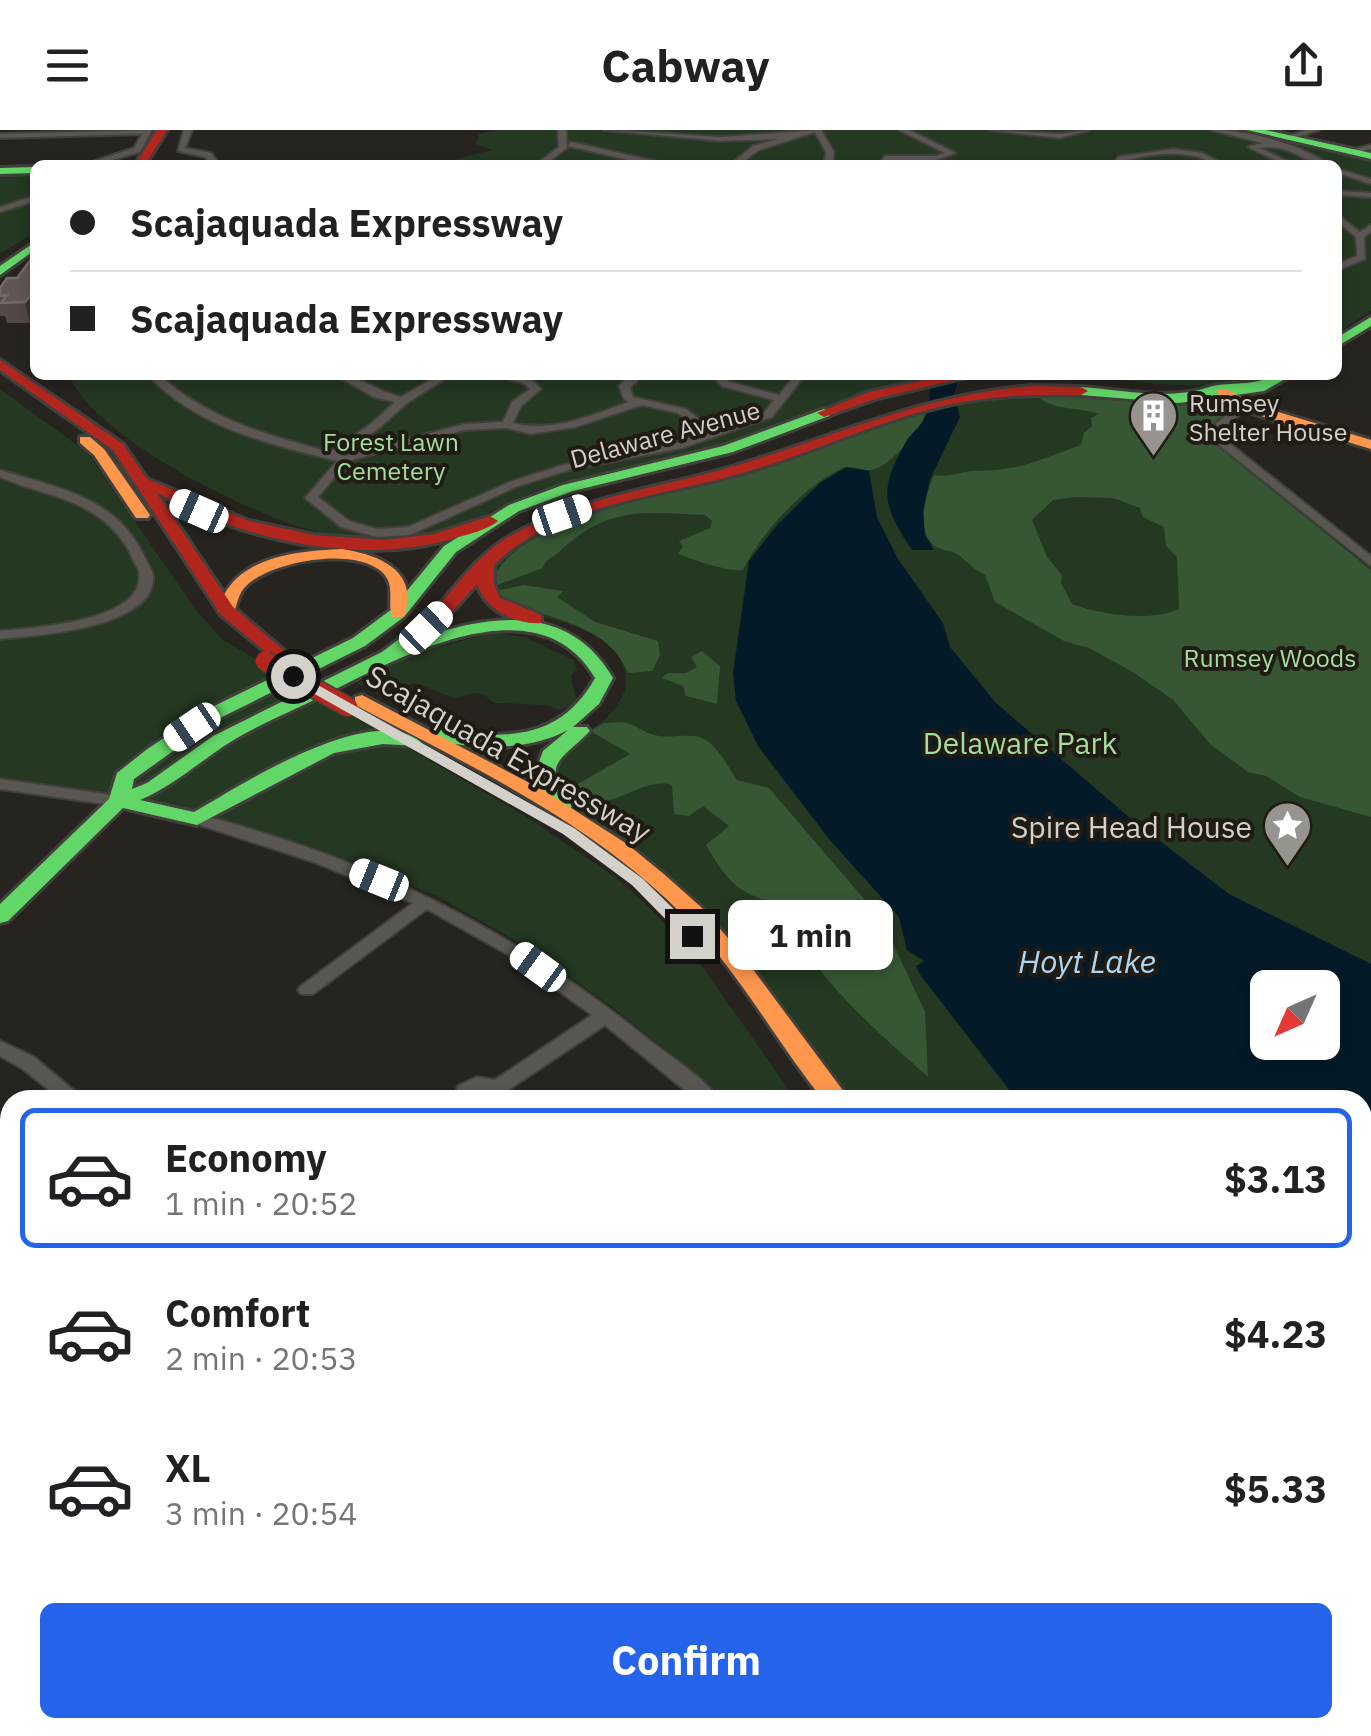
<!DOCTYPE html>
<html lang="en">
<head>
<meta charset="utf-8">
<style>
	body { margin:0; font-family:"IBM Plex Sans",sans-serif; background:#f2f2f2; color:#202124; height:100vh; display:flex; flex-direction:column; font-size:38px; white-space:nowrap }
	* { box-sizing:border-box; margin:0 }
	p { font-size:32px; color:#757577 }
	.icon { flex:none; width:55px; height:55px; fill:none; stroke:currentColor; stroke-width:2; stroke-linecap:round; stroke-linejoin:round }
	.map { position:relative; flex:1; overflow:hidden }
	.details { position:absolute; left:0px; top:960px; width:1372px; height:648px; display:flex; flex-direction:column; background:#fff; border-radius:30px 30px 0 0; box-shadow:0 5px 15px #0003 }
	.details>* { flex:none }
	.hud { position:absolute; left:30px; top:30px; width:1312px; height:220px; border-radius:15px; box-shadow:0 5px 15px #0003; display:grid; align-content:center; height:220px; padding:0 40px; background:#fff }
	.needle { width:65px; rotate:225deg }
	.buttons { position:absolute; left:1250px; top:840px; display:grid; gap:20px }
	.buttons a { display:grid; place-items:center; width:90px; height:90px; border-radius:15px; background:#fff; box-shadow:0 5px 15px #0003; font-size:50px }
	.end { position:absolute; width:45px; height:45px; margin:-22px; border:12px solid #d4d1cb; background:#111; box-shadow:0 0 0 5px #111 }
	.from { border-radius:50% }
	.bubble { position:absolute; height:70px; border-radius:15px; background:#fff; box-shadow:0 5px 15px #0003; font-size:32px; font-weight:700; line-height:70px; text-align:center }
	.car { position:absolute; width:30px; height:60px; margin:-30px -15px; border-radius:12px; box-shadow:0 0 8px 2px #0007; background:linear-gradient(#fff 24%,#345 0 40%,#fff 0 76%,#345 0 86%,#fff 0) }
	.hud b { display:flex; align-items:center; gap:35px; height:95px; font-size:38px }
	.hud b+b { border-top:2px solid #e0e0e0 }
	.hud i { width:25px; height:25px; background:#202124 }
	ul { padding:18px 0 0; list-style:none }
	li { display:flex; align-items:center; gap:30px; height:140px; margin:0 20px 15px; padding:0 20px; border:5px solid transparent; border-radius:15px }
	li div { flex:1 }
	li b { display:block; font-size:38px }
	li em { font-style:normal; font-weight:700 }
	li.current { border-color:#2563eb }
	li>.icon { width:90px; height:90px; stroke-width:1.5 }
	.primary-button { display:flex; gap:20px; margin-top:auto; padding:20px 40px }
	.primary-button a { flex:1; height:115px; border-radius:15px; background:#2563eb; color:#fff; font-size:40px; font-weight:700; line-height:115px; text-align:center }
	header { display:flex; justify-content:space-between; align-items:center; height:130px; padding:0 40px; background:#fff; font-size:45px; font-weight:700 }
	.map>svg:first-child { display:block }
</style>
</head>
<body>
<header><svg class="icon" aria-label="menu" viewBox="0 0 24 24"><path d="M4 6h16M4 12h16M4 18h16"/></svg>Cabway<svg class="icon" aria-label="share" viewBox="0 0 24 24"><path d="M12 15V3M7 8l5-5 5 5M5 13v7h14v-7"/></svg></header>
<div class="map">
<svg width="1371" height="1606" viewBox="0 0 1371 1606">
	<rect width="100%" height="100%" fill="#272420"/>
	<path fill="#243822" fill-rule="evenodd" d="M497 0H1238L1371 29V181L1338 202V35H434L492 20 476 14 479 4Z
		M35 43V102L0 124V44Z
		M69 245H950C875 268 801 294 725 315 664 332 601 341 540 360 495 375 455 407 406 409 372 411 332 407 300 397 238 377 95 307 69 245Z
		M1093 245H1263C1208 262 1149 255 1093 245Z
		M0 259 88 323 195 479 223 510 530 689 615 747 652 780 704 839 796 970H728L616 880 534 821 435 765 351 731 177 676 0 650Z
		M1034 262 1214 271 1227 276 1229 281 1212 297 1219 316 1371 439V1234L1362 1231V970H852L810 918 551 658C566 603 566 622 605 589 616 579 627 564 626 549 622 494 540 490 501 475L488 443C512 414 548 399 582 384 729 338 879 277 1034 262ZM1268 858H1322V912H1268Z
		M494 502 527 508 574 530 577 540 571 545 577 574 560 580 547 575 494 573 485 565 474 563 454 568 415 553 381 566 357 553 413 524Z
		M1363 1303 1371 1306V1606H1271L1265 1598H1362Z"/>
	<path fill="#375734" fill-rule="evenodd" d="M1034 262 1214 271 1227 276 1229 281 1211 297 1217 316 1371 440V687L1300 667 1266 646 1248 642 1211 615 1173 570 1133 542 1089 518 1064 511 995 472 985 445C974 439 968 433 959 425 952 420 942 421 935 416 915 402 926 363 934 345 949 348 958 342 973 341 1024 340 1035 331 1081 315L1084 303 1092 296 1091 288 1099 284C1078 276 1049 282 1034 262ZM1075 367 1113 368 1140 378 1143 387 1164 397 1166 416 1177 427 1179 479C1150 492 1102 485 1072 474L1061 453 1062 445 1047 427 1032 390 1053 370Z
		M927 278C924 297 891 337 871 340 861 341 853 334 841 339 802 358 762 402 743 440 728 442 694 430 678 424L683 416 679 411 710 398 712 391 705 385C642 382 607 376 559 422 551 429 546 428 543 438L492 457C501 386 697 361 755 342 813 323 868 295 927 278Z
		M524 455 563 461 557 467 595 492 658 511 660 525 652 541 628 543C610 494 545 487 502 471L495 461Z
		M702 521 720 536 717 574 686 566 683 556 662 548 668 543H686L697 537 691 527Z
		M622 592C634 594 640 600 651 604 665 609 678 605 692 606 714 606 725 633 737 650L769 658 882 790 925 882 928 947C881 904 804 842 788 779 740 762 732 760 706 715L729 696 703 676 689 686 674 684 672 655C641 645 605 689 579 664L578 654 630 624 590 601 604 593Z"/>
	<path fill="#041a29" fill-rule="evenodd" d="M932 245H960L954 264 960 287 930 349 923 381 925 405 934 420H912C880 372 880 358 907 310 912 302 923 295 926 285 930 273 930 257 932 245Z
		M846 337 869 341 877 387 898 429 943 493 950 517 996 573 1130 688 1229 764 1371 834V1057L1363 1056 1362 970H1017L921 846 916 836 924 831 907 820 899 787 829 709 758 616 736 571 733 543 749 431 777 395 820 353ZM1268 858H1322V912H1268Z"/>
	<g fill="none" stroke-linecap="round" stroke-linejoin="round">
		<defs>
			<path id="street" d="M152 0 140 22 95 35H83L134 18 142 4 0 8V4Z
				M184 0H192L185 18 211 23 220 35H179L210 32 205 27 178 21Z
				M558 0H566L567 18 544 35H535L559 17Z
				M604 0 721 7 821 0 834 22 832 35H824L826 22 815 2 759 20 739 35H730L753 16 778 9 721 11Z
				M899 0H909L956 23 936 30H882L885 26H935L945 23Z
				M990 0 1060 4 1089 0 1060 8Z
				M1211 0C1250 0 1298 14 1331 35 1304 35 1291 13 1260 18L1289 32 1287 35H1279L1281 33 1248 17 1262 13Z
				M1307 0H1319L1287 10 1283 8Z
				M571 12 663 33 664 35H650L568 16Z
				M1371 15V19L1351 23 1347 21Z
				M1173 19 1202 23 1226 35C1214 35 1205 28 1193 26 1170 21 1146 25 1124 31L1122 35H1114L1118 27Z
				M1338 39 1371 49V54L1338 43Z
				M1338 61 1371 63V67L1338 65Z
				M35 66V71L0 82V77Z
				M1338 85 1360 102 1371 95V102L1364 107 1365 129 1338 140V134L1357 126 1356 107 1338 92Z
				M148 245H159C208 289 268 306 330 322L371 294 395 272 374 267 335 245C358 245 379 262 401 267L439 245H451L407 273 379 298 341 325 344 326 464 294 503 292 512 272 530 259 523 253 493 245 530 248 541 259 521 276 513 293C552 303 593 285 629 272L624 269 619 256 629 245H639L637 252 630 257 633 267 686 279 713 300 764 283 774 270 722 256 710 245H721L730 252 779 265 795 245H805L772 287 682 318 569 340 518 356 410 405 377 407 341 397 305 368 337 331C270 314 197 298 148 245ZM642 275 678 283 703 303 676 313 563 335 510 352 408 397 377 399 349 391 318 367 348 331 464 300 507 298 531 304 575 297Z
				M1240 274 1249 276 1226 296 1229 313 1371 426V436L1220 316 1214 295Z
				M0 340C35 351 78 360 108 382 124 393 138 412 146 430 148 435 152 439 153 445 158 498 35 506 0 509V501C31 498 145 492 139 444 139 439 135 435 133 430 127 414 114 398 100 388 71 366 33 362 0 347Z
				M0 649 119 666 127 671 119 676 0 659Z
				M197 684C370 729 505 795 644 906 666 924 704 947 720 970H697L605 895 505 962C494 965 484 959 474 965L473 970H453L458 956 477 947 495 950 592 885 509 825 427 779 313 864H301L298 860 301 856 413 773 314 732 191 692 189 689Z
				M0 911 34 927 85 970H62L20 937 0 926Z
				M10 1152V1171L0 1175V1156Z
				M10 1538V1566L0 1571V1542Z
				M599 1598H629L633 1606H602Z
				M642 1598H675L672 1606H638Z
				M697 1598H729L726 1606H693Z
				M1228 1598H1257L1261 1606H1231Z"/>
			<path id="fast" d="M1247 0H1265L1371 23V29Z
				M35 37V43L0 44V38Z
				M35 112V120L0 145V136Z
				M1371 187V196L1338 216V207Z
				M1275 245H1292L1264 261 1179 273 1081 265 1074 261 1081 257C1122 260 1168 270 1206 258 1230 250 1249 258 1275 245Z
				M824 279 831 283 829 286 733 322 573 361 519 381 456 422 404 487 365 516 218 589 134 649 132 659 147 653 213 606 382 522 445 474 451 475V483L420 508C493 484 569 473 613 548L599 574 573 597H587L590 601C560 632 540 632 572 676L569 680H555L542 664 535 643 543 621 568 600C528 621 478 620 434 610L431 606 441 600C505 609 560 611 595 548 537 448 394 530 320 567 288 583 253 597 224 616 196 635 171 657 140 670L194 682C239 656 372 570 421 612L418 616 383 614 334 623 197 695 123 678 8 791 0 793V774L109 669 117 643 146 620 204 581 353 508 392 479 444 416 509 375 563 355 723 316Z
				M1362 1240 1371 1243V1291L1362 1288Z"/>
			<path id="slow" d="M1218 260H1228L1258 276 1371 310V319L1248 282 1218 266Z
				M80 307H90L104 319 150 385 148 388H136L94 325 80 313Z
				M342 419C380 425 420 441 404 487H392C387 472 396 455 382 442 354 416 271 431 246 456 238 463 237 476 233 485L227 486 218 481C231 427 295 421 342 419Z
				M362 565 543 660 627 714 665 745 702 778 740 822 850 970H823C776 911 739 842 686 788 593 693 471 636 355 575V567Z"/>
			<path id="jam" d="M157 0H167L145 35H135Z
				M0 230 123 314 147 349 249 391 314 405 384 410 434 404 490 386 498 391C487 400 469 404 455 408 359 437 242 410 156 362L233 477 288 524 285 528H273L221 485 113 320 0 240Z
				M949 245H975L878 268 824 287 817 283 869 262Z
				M1033 256 1081 257 1088 261 1081 265C1037 264 995 265 952 274 882 289 817 321 749 341 670 366 553 373 494 435V455L500 468 541 485V493C515 495 485 479 477 454L451 483 445 484 436 479C459 452 481 422 512 405 582 366 662 358 738 335 839 305 926 264 1033 256Z"/>
		</defs>
		<use href="#street" stroke="#42403c" stroke-width="4"/>
		<use href="#fast" stroke="#42403c" stroke-width="6"/>
		<use href="#slow" stroke="#42403c" stroke-width="6"/>
		<use href="#jam" stroke="#42403c" stroke-width="6"/>
		<use href="#street" fill="#5a5753" fill-rule="evenodd"/>
		<use href="#fast" fill="#63d668" fill-rule="evenodd"/>
		<use href="#slow" fill="#ff974d" fill-rule="evenodd"/>
		<use href="#jam" fill="#b3261e" fill-rule="evenodd"/>
		<defs>
			<path id="jam-bridge" d="M265 531 348 577"/>
		</defs>
		<use href="#jam-bridge" stroke="#42403c" stroke-width="22" stroke-linecap="butt"/>
		<use href="#jam-bridge" stroke="#b3261e" stroke-width="19"/>
	</g>
	<path fill="#524846" d="M35 124 30 193H7L5 186H0V158L17 148Z"/>
	<path fill="#3b3431" d="M35 160V187L30 193 25 172Z"/>
	<path fill="#605754" stroke="#726a67" stroke-width="2.5" d="M35 124V160L25 172 1 173 7 165 0 166V158L7 148H17Z"/>
	<path fill="#d4d1cb" d="M288 544H298L574 698 643 749 698 803V810H686L632 755 563 704 288 549Z"/>
	<defs>
		<symbol id="building-pin" viewBox="-11 -11 22 30"><path d="M0 17L-7.5 6A9.5 9.5 0 1 1 7.5 6Z" fill="#97948f" stroke="#201b13"/><path d="M-4-6H4V6H1V3H-1V6H-4ZM-2.5-4.3h1.7v1.8h-1.7ZM.8-4.3h1.7v1.8H.8ZM-2.5-1h1.7V.8h-1.7ZM.8-1h1.7V.8H.8Z" fill="#fff"/></symbol>
		<symbol id="sight-pin" viewBox="-11 -11 22 30"><path d="M0 17L-7.5 6A9.5 9.5 0 1 1 7.5 6Z" fill="#97948f" stroke="#201b13"/><path d="M0-6L1.8-2.2L6-1.7L2.9 1.2L3.7 5.4L0 3.3L-3.7 5.4L-2.9 1.2L-6-1.7L-1.8-2.2Z" fill="#fff"/></symbol>
	</defs>
	<g fill-rule="evenodd">
		<use href="#building-pin" x="1126" y="258" width="55" height="75"/>
		<use href="#sight-pin" x="1260" y="668" width="55" height="75"/>
	</g>
	<g text-anchor="middle" dominant-baseline="central" stroke-width="8" stroke-linejoin="round" paint-order="stroke">
		<g font-size="25" fill="#d4d1cb" stroke="#201b13" text-anchor="start">
			<text x="1189" y="272">Rumsey<tspan x="1189" dy="29">Shelter House</tspan></text>
		</g>
		<g font-size="25" fill="#d4d1cb" stroke="#201b13">
			<text transform="translate(665 304) rotate(-15)">Delaware Avenue</text>
		</g>
		<g font-size="25" fill="#a3de9d" stroke="#201b13">
			<text x="391" y="311">Forest Lawn<tspan x="391" dy="29">Cemetery</tspan></text>
			<text x="1270" y="527">Rumsey Woods</text>
		</g>
		<g font-size="30" fill="#a3de9d" stroke="#201b13">
			<text x="1020" y="612">Delaware Park</text>
		</g>
		<g font-size="30" fill="#d4d1cb" stroke="#201b13">
			<text transform="translate(509 623) rotate(30)">Scajaquada Expressway</text>
		</g>
		<g font-size="30" fill="#d4d1cb" stroke="#201b13" text-anchor="end">
			<text x="1252" y="696">Spire Head House</text>
		</g>
		<g font-size="32" font-style="italic" fill="#acd6f7" stroke="#201b13">
			<text x="1087" y="831">Hoyt Lake</text>
		</g>
	</g>
</svg>
<div class="buttons">
<a><svg class="needle" viewBox="-14 -14 28 28"><path d="M0-13l5 13h-10z" fill="#e53935"/><path d="M0 13l5-13h-10z" fill="#757577"/></svg></a>
</div>
<i class="end from" style="left:293px;top:546px"></i>
<i class="end" style="left:692px;top:806px"></i>
<div class="bubble" style="left:728px;top:770px;width:165px">1 min</div>
<i class="car" style="left:199px;top:381px;rotate:294deg"></i>
<i class="car" style="left:562px;top:385px;rotate:71deg"></i>
<i class="car" style="left:426px;top:498px;rotate:46deg"></i>
<i class="car" style="left:192px;top:597px;rotate:236deg"></i>
<i class="car" style="left:379px;top:750px;rotate:292deg"></i>
<i class="car" style="left:538px;top:837px;rotate:306deg"></i>
<div class="hud">
<b><i class="from"></i>Scajaquada Expressway</b>
<b><i></i>Scajaquada Expressway</b>
</div>
<section class="details">
<ul>
<li class="current"><svg class="icon" aria-label="car" viewBox="0 0 24 24"><path d="M5 17H2v-5l4-1 3-4h7l3 4 3 1v5h-3M9 17h6M6 11h13"/><circle cx="7" cy="17" r="2"/><circle cx="17" cy="17" r="2"/></svg><div><b>Economy</b><p>1 min · 20:52</p></div><em>$3.13</em></li>
<li><svg class="icon" aria-label="car" viewBox="0 0 24 24"><path d="M5 17H2v-5l4-1 3-4h7l3 4 3 1v5h-3M9 17h6M6 11h13"/><circle cx="7" cy="17" r="2"/><circle cx="17" cy="17" r="2"/></svg><div><b>Comfort</b><p>2 min · 20:53</p></div><em>$4.23</em></li>
<li><svg class="icon" aria-label="car" viewBox="0 0 24 24"><path d="M5 17H2v-5l4-1 3-4h7l3 4 3 1v5h-3M9 17h6M6 11h13"/><circle cx="7" cy="17" r="2"/><circle cx="17" cy="17" r="2"/></svg><div><b>XL</b><p>3 min · 20:54</p></div><em>$5.33</em></li>
</ul>
<div class="primary-button"><a>Confirm</a></div>
</section>
</div>
</body>
</html>
